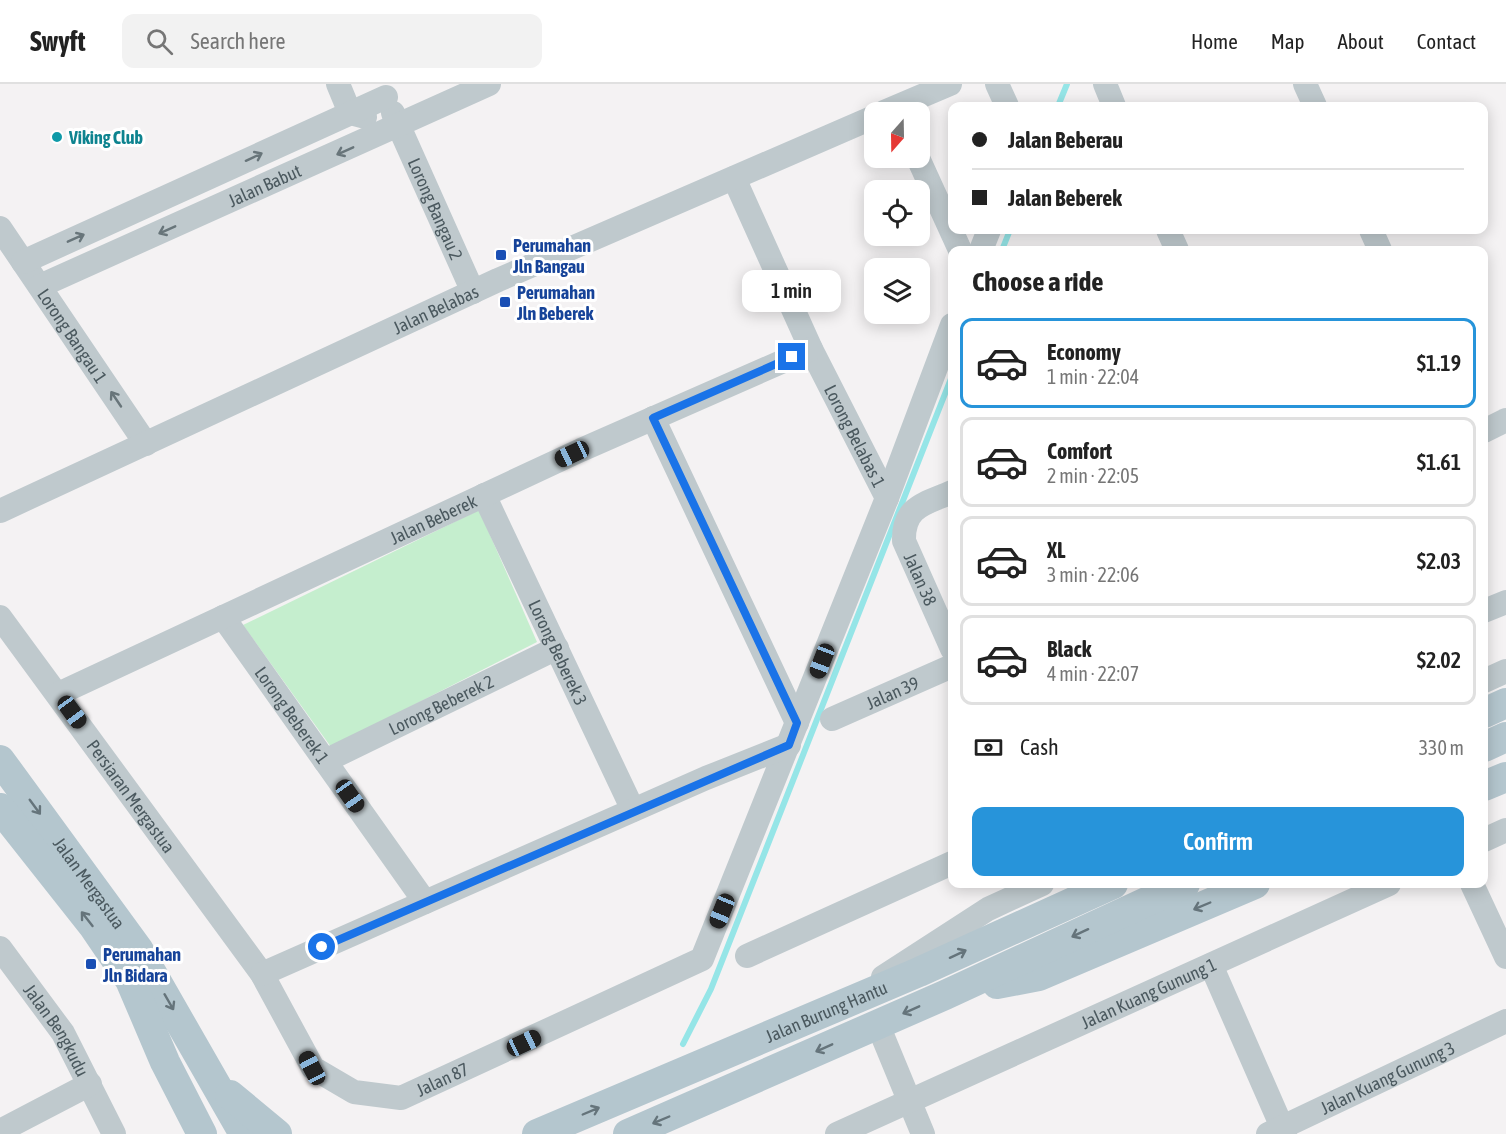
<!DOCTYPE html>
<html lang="en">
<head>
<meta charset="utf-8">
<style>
	body { margin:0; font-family:"Asap Condensed",sans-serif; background:#f2f2f2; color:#222; height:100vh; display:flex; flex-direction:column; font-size:22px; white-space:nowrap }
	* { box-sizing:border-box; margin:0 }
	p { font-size:20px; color:#767676 }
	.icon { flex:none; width:33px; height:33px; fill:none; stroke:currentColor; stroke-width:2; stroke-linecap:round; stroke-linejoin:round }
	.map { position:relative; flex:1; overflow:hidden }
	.sheet { position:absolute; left:948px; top:162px; width:540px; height:642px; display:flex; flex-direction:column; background:#fff; border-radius:12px; box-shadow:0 3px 15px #0003 }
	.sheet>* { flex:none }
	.hud { position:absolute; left:948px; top:18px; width:540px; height:132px; border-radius:12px; box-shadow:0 3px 15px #0003; display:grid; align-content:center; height:132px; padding:0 24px; background:#fff }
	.needle { width:39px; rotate:200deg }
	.fabs { position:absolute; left:864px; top:18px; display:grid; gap:12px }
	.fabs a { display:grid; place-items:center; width:66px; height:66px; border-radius:12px; background:#fff; box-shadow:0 3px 15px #0003; font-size:30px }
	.end { position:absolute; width:27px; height:27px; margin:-14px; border:8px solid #1a73e8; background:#fff; box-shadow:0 0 0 3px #fff }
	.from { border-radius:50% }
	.bubble { position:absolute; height:42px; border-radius:12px; background:#fff; box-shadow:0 3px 15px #0003; font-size:20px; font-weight:600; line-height:42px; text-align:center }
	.car { position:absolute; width:18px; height:36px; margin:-18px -9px; border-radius:8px; box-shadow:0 0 4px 2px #0007; background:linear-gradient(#222 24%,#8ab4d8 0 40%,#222 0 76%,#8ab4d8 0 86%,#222 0) }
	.hud b { display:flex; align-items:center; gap:21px; height:57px; font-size:22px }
	.hud b+b { border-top:2px solid #e0e0e0 }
	.hud i { width:15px; height:15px; background:#222 }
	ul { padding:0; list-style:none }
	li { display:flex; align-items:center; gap:18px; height:90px; margin:0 12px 9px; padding:0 12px; border:3px solid #e0e0e0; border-radius:12px }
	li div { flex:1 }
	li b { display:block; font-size:22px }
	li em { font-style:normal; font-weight:600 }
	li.current { border-color:#2794da }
	li>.icon { width:54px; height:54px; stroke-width:1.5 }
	h2 { padding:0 24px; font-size:27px; line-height:72px }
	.pay { display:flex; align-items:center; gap:15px; height:66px; padding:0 24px; font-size:22px }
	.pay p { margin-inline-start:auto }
	.cta { display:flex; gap:12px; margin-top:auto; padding:12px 24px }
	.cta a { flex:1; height:69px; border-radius:12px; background:#2794da; color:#fff; font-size:24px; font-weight:600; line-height:69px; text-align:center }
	header { display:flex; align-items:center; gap:36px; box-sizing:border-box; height:84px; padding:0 30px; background:#fff; border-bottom:2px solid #e0e0e0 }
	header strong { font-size:28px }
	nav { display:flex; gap:33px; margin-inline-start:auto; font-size:21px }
	.search { width:420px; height:54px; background:#f2f2f2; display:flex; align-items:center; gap:15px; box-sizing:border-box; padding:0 21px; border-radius:12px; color:#767676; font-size:22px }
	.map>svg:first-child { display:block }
</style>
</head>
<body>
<header>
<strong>Swyft</strong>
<div class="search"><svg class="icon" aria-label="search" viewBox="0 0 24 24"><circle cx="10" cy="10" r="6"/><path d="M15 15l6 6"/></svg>Search here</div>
<nav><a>Home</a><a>Map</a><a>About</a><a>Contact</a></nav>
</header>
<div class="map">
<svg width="1506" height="1050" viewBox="0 0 1506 1050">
	<rect width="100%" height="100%" fill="#f4f2f3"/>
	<path fill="#c5eece" d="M479 426 537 558 331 663 243 541Z"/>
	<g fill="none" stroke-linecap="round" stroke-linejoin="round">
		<path stroke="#95e5e7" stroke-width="6" d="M1058 22 1067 0
			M1002 166 1010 146
			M683 960 711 905 952 292"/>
		<g stroke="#bfc9cd" stroke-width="24">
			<path d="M338 0 350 29 365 33"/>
			<path d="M997 0 1007 22"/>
			<path d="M1105 0 1114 22"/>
			<path d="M1305 0 1315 22"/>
			<path d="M884 28 950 0"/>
			<path id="s1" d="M393 29 473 208"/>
			<path d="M918 74 960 166"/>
			<path id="s2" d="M734 94 811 265 887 414"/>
			<path id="s3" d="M0 144 146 360"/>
			<path d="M1168 146 1177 166"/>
			<path d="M1371 146 1380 166"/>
			<path d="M981 166 989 146"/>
			<path d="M23 178 386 13"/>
			<path id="s4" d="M40 202 489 0"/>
			<path d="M653 334 797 639"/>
			<path d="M1484 347 1506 336"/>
			<path id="s5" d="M952 408C925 420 903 422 904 457L952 565"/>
			<path id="s6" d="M484 411 633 726"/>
			<path id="s7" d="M0 427 498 196 874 33"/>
			<path d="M1484 527 1506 518"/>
			<path id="s8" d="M0 533 262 890 313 984 354 1008 401 1014 702 875 887 414 952 241"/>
			<path id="s9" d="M223 533 425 818"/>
			<path d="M1484 597 1506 587"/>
			<path id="s10" d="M58 610 581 366 811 265"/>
			<path id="s11" d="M832 635 952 582"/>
			<path id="s12" d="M325 677 557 564"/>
			<path d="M1484 756 1506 746"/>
			<path d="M1472 800 1506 873"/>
			<path id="s13" d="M0 864 63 949 114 1050"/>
			<path d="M747 872 952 779"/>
			<path d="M1211 881 1285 1050"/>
			<path d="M262 890 706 694 789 661"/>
			<path d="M883 893 988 825 1042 800"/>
			<path d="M878 941 923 1050"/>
			<path d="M0 1047 90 1000"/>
			<path id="s14" d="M837 1050 1389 800"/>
			<path id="s15" d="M1268 1050 1506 937"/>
		</g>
		<g stroke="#b4c6ce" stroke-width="30">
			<path d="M1484 629 1506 619"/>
			<path d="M1484 663 1506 653"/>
			<path id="s16" d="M0 676 138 865 244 1050"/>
			<path d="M1484 702 1506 693"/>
			<path d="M0 724 94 843 130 896 165 978 202 1050"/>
			<path d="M997 900 1039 892 1255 800"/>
			<path d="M230 1011 277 1050"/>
			<path id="s17" d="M537 1050 919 888 1113 800"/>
			<path d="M628 1050 945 911 1185 800"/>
		</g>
	</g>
	<defs><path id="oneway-shaft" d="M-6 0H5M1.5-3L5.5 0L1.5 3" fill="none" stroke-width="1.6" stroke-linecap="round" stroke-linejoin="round" transform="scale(1.5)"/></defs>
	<g stroke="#68757a">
		<use href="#oneway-shaft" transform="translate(345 67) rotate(156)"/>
		<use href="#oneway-shaft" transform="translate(254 73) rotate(-25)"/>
		<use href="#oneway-shaft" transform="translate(167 146) rotate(156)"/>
		<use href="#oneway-shaft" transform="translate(76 154) rotate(-24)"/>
		<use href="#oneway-shaft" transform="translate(116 315) rotate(-124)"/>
	</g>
	<g stroke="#65747b">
		<use href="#oneway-shaft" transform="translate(35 723) rotate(54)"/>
		<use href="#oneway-shaft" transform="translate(1202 822) rotate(157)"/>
		<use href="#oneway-shaft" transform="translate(87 835) rotate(-128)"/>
		<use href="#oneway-shaft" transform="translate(1080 849) rotate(155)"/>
		<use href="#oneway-shaft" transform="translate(958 870) rotate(-25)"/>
		<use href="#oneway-shaft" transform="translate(169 918) rotate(60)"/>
		<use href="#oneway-shaft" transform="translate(911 926) rotate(156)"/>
		<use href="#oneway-shaft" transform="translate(824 964) rotate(156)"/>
		<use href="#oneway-shaft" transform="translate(591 1027) rotate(-23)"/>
		<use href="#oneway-shaft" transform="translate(661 1036) rotate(157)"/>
	</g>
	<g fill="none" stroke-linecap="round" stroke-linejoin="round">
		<path stroke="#1a73e8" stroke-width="8" d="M322 863 789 661 797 639 653 334 792 273"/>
	</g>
	<circle fill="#0f9aa8" stroke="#fff" stroke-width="2" cx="57" cy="53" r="6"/>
	<g fill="#1a4fb4" stroke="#fff" stroke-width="2">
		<rect x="495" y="165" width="12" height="12" rx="3"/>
		<rect x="499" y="212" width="12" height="12" rx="3"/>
		<rect x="85" y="874" width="12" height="12" rx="3"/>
	</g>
	<g text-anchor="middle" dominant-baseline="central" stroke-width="6" stroke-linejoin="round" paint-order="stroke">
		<g font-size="18" font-weight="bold" fill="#0d838f" stroke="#fff" text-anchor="start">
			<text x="69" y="53">Viking Club</text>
		</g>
		<g font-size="18" fill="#4b595f" stroke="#fff">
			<text stroke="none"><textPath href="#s4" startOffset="246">Jalan Babut</textPath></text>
			<text stroke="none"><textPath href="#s1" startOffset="105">Lorong Bangau 2</textPath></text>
			<text stroke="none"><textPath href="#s7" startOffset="480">Jalan Belabas</textPath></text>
			<text stroke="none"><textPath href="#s3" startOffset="130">Lorong Bangau 1</textPath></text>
			<text stroke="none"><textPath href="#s2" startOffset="285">Lorong Belabas 1</textPath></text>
			<text stroke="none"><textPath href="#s10" startOffset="414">Jalan Beberek</textPath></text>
			<text stroke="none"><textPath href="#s5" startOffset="117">Jalan 38</textPath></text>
			<text stroke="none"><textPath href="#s6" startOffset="174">Lorong Beberek 3</textPath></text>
			<text stroke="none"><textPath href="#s11" startOffset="66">Jalan 39</textPath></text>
			<text stroke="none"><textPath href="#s12" startOffset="129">Lorong Beberek 2</textPath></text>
			<text stroke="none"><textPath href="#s9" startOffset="120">Lorong Beberek 1</textPath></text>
			<text stroke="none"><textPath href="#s8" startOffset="222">Persiaran Mergastua</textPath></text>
			<text stroke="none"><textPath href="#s16" startOffset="152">Jalan Mergastua</textPath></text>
			<text stroke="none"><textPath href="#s14" startOffset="342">Jalan Kuang Gunung 1</textPath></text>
			<text stroke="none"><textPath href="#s17" startOffset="314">Jalan Burung Hantu</textPath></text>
			<text stroke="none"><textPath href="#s13" startOffset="100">Jalan Bengkudu</textPath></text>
			<text stroke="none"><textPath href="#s15" startOffset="132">Jalan Kuang Gunung 3</textPath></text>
			<text stroke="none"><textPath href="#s8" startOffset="690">Jalan 87</textPath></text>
		</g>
		<g font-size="18" font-weight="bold" fill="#164399" stroke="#fff" text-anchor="start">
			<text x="513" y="161">Perumahan<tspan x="513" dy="21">Jln Bangau</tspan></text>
			<text x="517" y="208">Perumahan<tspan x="517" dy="21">Jln Beberek</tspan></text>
			<text x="103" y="870">Perumahan<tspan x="103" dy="21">Jln Bidara</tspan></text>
		</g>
	</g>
</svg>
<div class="fabs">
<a><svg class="needle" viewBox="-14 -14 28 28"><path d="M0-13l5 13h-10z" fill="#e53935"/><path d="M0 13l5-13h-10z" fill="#767676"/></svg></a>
<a><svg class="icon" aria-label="locate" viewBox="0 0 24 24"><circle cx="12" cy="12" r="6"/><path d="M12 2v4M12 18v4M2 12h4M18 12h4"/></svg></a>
<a><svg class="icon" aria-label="layers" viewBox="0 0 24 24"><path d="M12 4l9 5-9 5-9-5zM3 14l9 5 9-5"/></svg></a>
</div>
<i class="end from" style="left:322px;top:863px"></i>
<i class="end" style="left:792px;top:273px"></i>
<div class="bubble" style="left:742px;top:186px;width:99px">1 min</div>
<i class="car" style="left:572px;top:370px;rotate:245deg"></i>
<i class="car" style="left:822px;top:577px;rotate:201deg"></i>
<i class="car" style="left:72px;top:628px;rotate:144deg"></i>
<i class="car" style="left:350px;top:712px;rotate:145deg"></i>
<i class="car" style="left:722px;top:827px;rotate:202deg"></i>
<i class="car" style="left:524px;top:959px;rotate:65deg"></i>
<i class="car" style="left:312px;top:984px;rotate:332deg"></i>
<div class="hud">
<b><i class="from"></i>Jalan Beberau</b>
<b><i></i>Jalan Beberek</b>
</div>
<section class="sheet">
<h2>Choose a ride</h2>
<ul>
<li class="current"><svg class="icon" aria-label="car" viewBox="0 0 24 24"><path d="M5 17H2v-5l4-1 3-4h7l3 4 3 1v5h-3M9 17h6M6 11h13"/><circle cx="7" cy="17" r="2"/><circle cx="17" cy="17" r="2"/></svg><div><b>Economy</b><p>1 min · 22:04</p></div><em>$1.19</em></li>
<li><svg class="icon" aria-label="car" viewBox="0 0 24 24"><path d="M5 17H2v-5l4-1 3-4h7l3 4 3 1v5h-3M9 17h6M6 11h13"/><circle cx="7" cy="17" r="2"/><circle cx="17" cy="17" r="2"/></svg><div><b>Comfort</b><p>2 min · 22:05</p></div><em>$1.61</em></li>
<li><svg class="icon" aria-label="car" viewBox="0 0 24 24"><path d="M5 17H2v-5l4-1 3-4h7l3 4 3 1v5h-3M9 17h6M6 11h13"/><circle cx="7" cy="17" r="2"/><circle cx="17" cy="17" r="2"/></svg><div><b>XL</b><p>3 min · 22:06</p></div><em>$2.03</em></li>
<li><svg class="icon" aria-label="car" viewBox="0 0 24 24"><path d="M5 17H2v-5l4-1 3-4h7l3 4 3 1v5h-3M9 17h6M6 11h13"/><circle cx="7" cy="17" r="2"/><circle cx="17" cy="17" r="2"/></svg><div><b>Black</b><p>4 min · 22:07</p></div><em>$2.02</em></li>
</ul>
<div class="pay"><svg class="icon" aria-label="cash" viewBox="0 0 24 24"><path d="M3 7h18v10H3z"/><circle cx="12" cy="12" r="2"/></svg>Cash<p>330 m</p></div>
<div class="cta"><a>Confirm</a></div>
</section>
</div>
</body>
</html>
